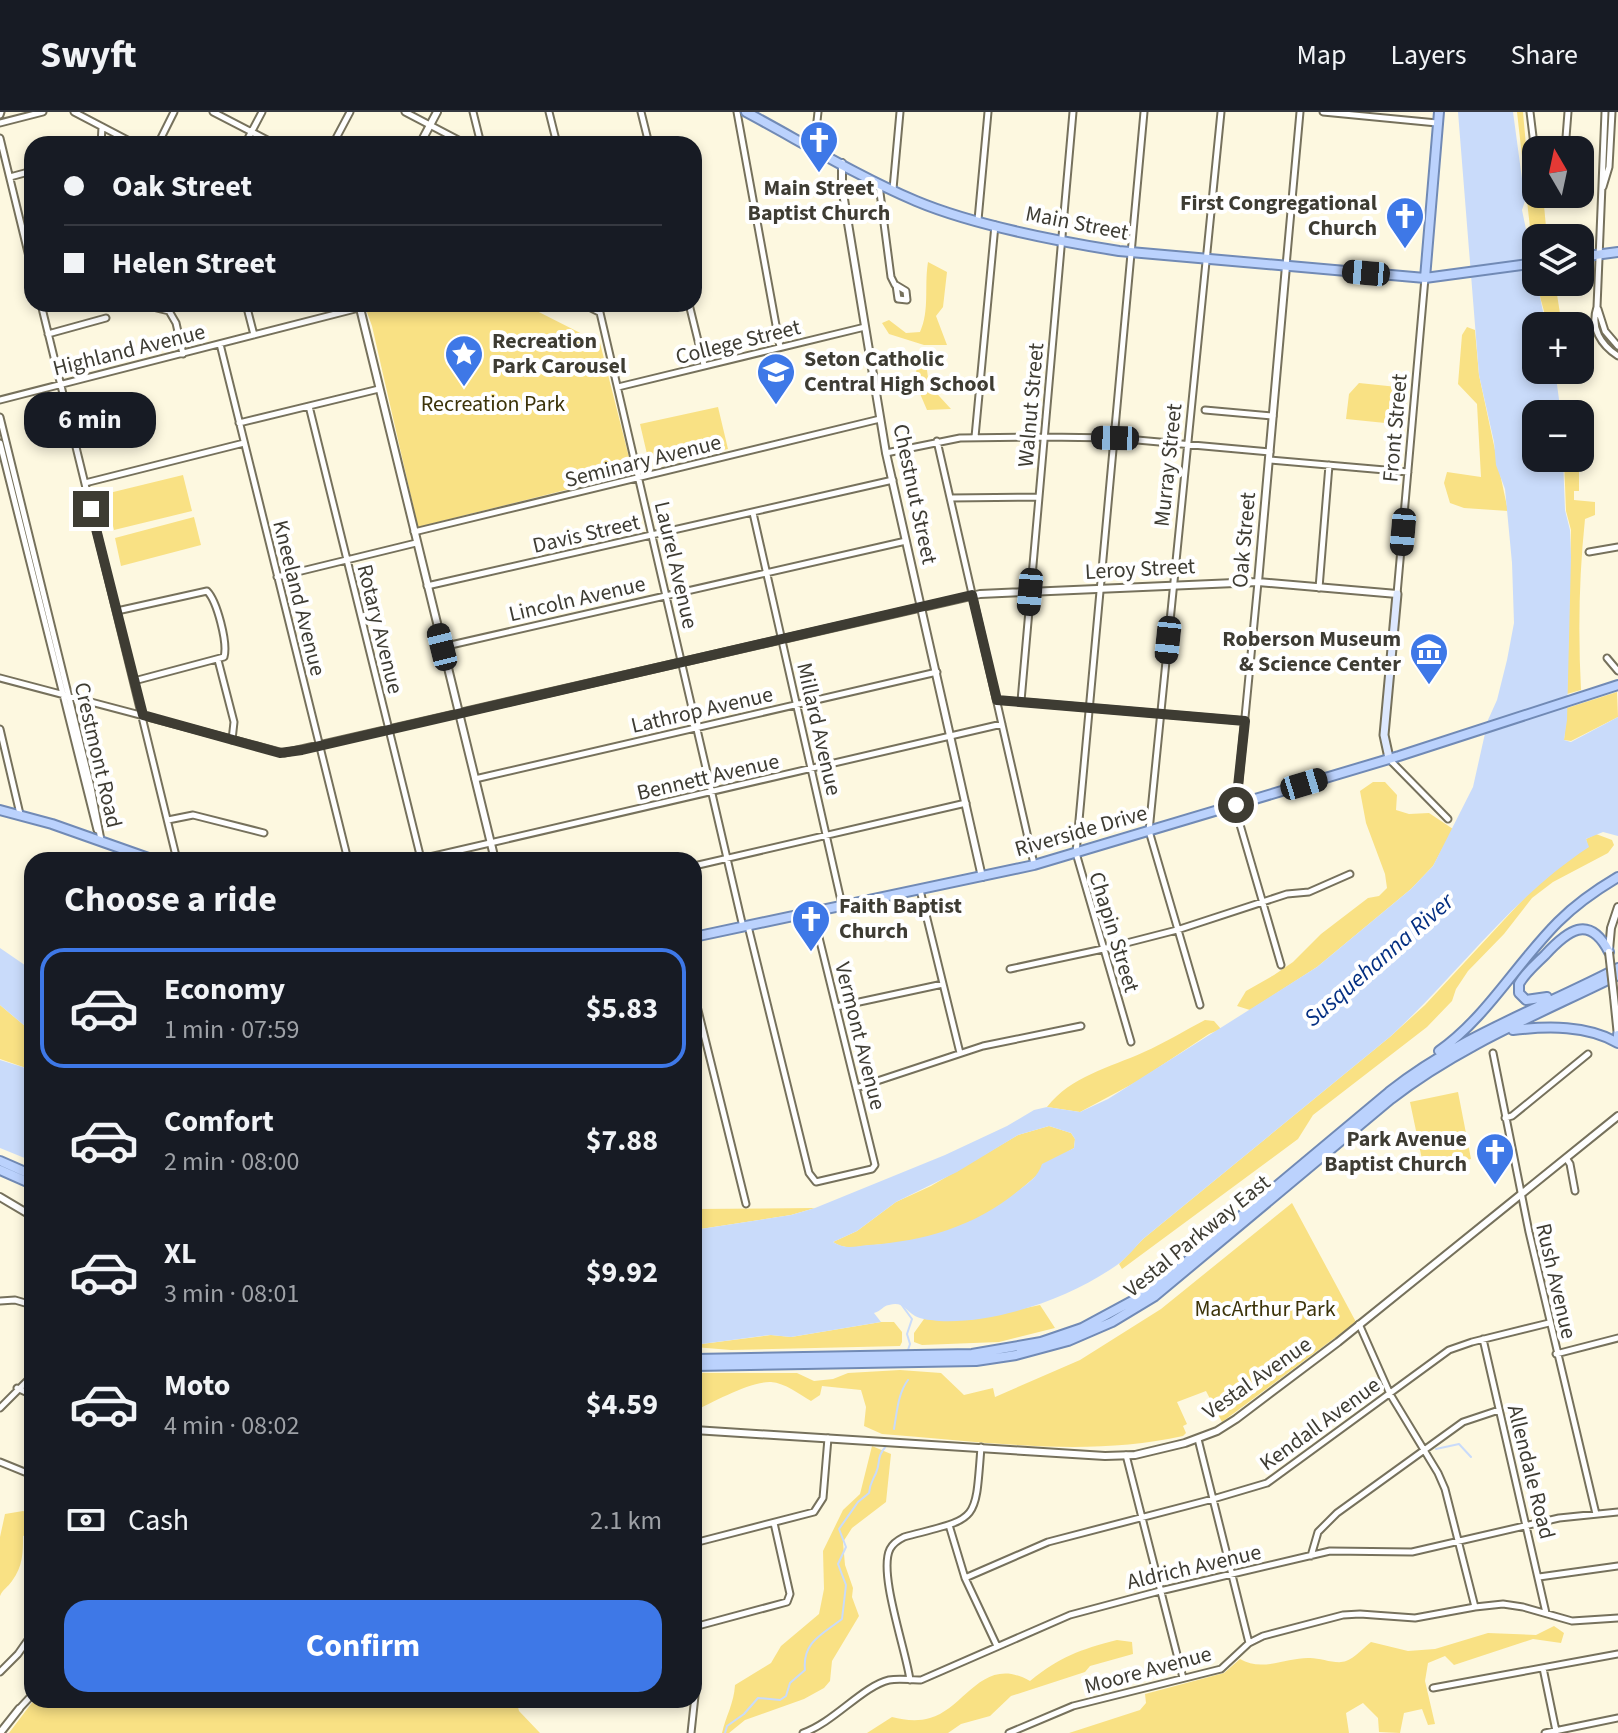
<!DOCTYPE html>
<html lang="en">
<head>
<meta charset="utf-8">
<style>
	body { margin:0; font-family:"Source Sans 3",sans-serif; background:#20242c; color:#f1f3f6; height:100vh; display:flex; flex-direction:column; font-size:30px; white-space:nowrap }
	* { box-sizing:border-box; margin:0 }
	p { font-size:26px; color:#9ea1a6 }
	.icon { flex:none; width:44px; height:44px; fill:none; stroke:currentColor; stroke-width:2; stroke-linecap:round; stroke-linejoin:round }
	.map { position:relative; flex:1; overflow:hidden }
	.side { position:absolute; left:24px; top:740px; width:678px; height:856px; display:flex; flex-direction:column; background:#171b24; border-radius:24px; box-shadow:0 4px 12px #0003 }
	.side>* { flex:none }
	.guide { position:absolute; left:24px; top:24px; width:678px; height:176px; border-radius:24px; box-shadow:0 4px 12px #0003; display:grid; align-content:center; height:176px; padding:0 40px; background:#171b24 }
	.needle { width:52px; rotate:351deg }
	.controls { position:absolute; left:1522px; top:24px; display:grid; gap:16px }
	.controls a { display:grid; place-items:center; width:72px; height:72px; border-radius:16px; background:#171b24; box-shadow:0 4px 12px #0003; font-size:40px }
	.end { position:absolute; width:36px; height:36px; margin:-18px; border:10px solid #3e3c33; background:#fff; box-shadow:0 0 0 4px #fff }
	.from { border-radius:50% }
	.bubble { position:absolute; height:56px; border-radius:24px; background:#171b24; box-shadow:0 4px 12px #0003; font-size:26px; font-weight:700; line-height:56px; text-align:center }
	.car { position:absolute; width:24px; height:48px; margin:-24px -12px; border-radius:10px; box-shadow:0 0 6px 2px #0007; background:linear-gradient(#222 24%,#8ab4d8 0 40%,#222 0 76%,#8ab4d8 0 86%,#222 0) }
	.guide b { display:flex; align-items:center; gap:28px; height:76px; font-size:30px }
	.guide b+b { border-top:2px solid #363941 }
	.guide i { width:20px; height:20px; background:#f1f3f6 }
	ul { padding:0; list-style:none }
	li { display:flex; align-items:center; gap:24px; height:120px; margin:0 16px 12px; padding:0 24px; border:4px solid transparent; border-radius:24px }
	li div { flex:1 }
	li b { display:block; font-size:30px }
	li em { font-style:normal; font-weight:700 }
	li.current { border-color:#3e78e7 }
	li>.icon { width:72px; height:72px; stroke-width:1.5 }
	h2 { padding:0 40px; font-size:36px; line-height:96px }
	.pay { display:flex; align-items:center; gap:20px; height:88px; padding:0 40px; font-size:30px }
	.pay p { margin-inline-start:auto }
	.button { display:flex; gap:16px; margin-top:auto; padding:16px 40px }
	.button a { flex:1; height:92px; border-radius:24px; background:#3e78e7; color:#fff; font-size:32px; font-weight:700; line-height:92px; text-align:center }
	header { display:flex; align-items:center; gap:48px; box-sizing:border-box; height:112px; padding:0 40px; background:#171b24; border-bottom:2px solid #363941 }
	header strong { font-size:38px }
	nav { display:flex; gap:44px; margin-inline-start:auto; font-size:28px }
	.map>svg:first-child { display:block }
</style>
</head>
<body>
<header>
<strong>Swyft</strong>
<nav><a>Map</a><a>Layers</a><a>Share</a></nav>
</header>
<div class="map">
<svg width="1618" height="1621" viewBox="0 0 1618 1621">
	<rect width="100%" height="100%" fill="#fdf8e0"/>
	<path fill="#f9e184" d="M1517 0H1523L1527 45 1532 46 1533 53H1536V82H1543L1547 126H1536V169Z
		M928 150 947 160 943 195 936 204 947 233H924L889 222 882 211 889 208 906 221 920 220C930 198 924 174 928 150Z
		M1536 170H1555L1562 214H1548Z
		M364 192H523L600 231 633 361 418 415 372 214Z
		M1467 215 1475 218 1479 263 1508 399 1464 396 1450 391 1444 371 1447 360 1481 365 1477 292 1458 272 1462 223Z
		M917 253 927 258 929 273 951 297 927 298 915 270Z
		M1359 271 1407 276 1405 313 1346 307 1349 282Z
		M718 295 728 337 650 355 640 312Z
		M1564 346H1572V356L1579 357V379H1574V388L1595 390V403L1585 407C1579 464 1578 521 1581 578L1567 582 1571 418 1566 399Z
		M183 363 192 399 114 418 105 382Z
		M194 405 201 433 121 454 115 426Z
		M1617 580 1618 605 1571 629 1564 628 1567 596Z
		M1373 670H1385L1397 683 1396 698 1409 702 1429 701 1453 717 1433 754 1411 777 1317 855 1250 898 1237 894 1246 879 1274 863 1293 850 1321 822 1368 786 1379 784 1387 776 1385 762 1366 711 1360 679Z
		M1596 722 1612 728 1614 733 1608 741 1553 770 1532 786 1504 822 1468 859 1456 877 1452 889 1427 915 1313 1003 1298 1027 1122 1157 1119 1152 1143 1127 1391 924 1425 893 1530 780 1557 755 1588 735 1586 727Z
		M0 893 32 920V958L0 947Z
		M1205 908 1214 909 1221 917 1209 922 1138 969 1080 1000 1047 995C1071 964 1109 956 1144 940 1165 931 1185 918 1205 908Z
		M1458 980 1471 1047 1424 1057 1410 990Z
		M1049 1014 1071 1021 1075 1027 1074 1036C1047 1051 1026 1075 1001 1093 965 1119 918 1130 874 1133 859 1134 846 1139 833 1130L857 1119 896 1090 931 1074 1018 1023Z
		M1292 1091 1356 1210 1222 1310 1206 1279 1177 1290 1187 1312 1183 1314 1186 1321 1183 1324C1085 1346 981 1329 882 1322L864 1314 866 1295 861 1278 822 1274 820 1283 811 1289C799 1282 785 1271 771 1270 751 1269 713 1290 694 1299V1261H797L814 1269 833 1267 848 1261 900 1258 941 1261 964 1283 993 1276 995 1285 1080 1248 1161 1197Z
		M815 1096 791 1103 694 1118V1097Z
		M1040 1193 1055 1216 999 1230 922 1233 914 1230V1221L924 1207 969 1208Z
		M881 1210H894L902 1220V1230L900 1234 731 1238 694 1235V1233L771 1223 791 1225Z
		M872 1334 891 1342 886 1390 852 1416 843 1430 845 1453 853 1476 852 1485 859 1504 832 1549 830 1569 824 1576 804 1587 745 1608 729 1621H722C726 1604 734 1591 735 1573L771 1551 781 1534 819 1502 824 1477 823 1439 843 1398 860 1382Z
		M23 1399 32 1401V1421L23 1424C23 1441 23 1454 12 1469 8 1475 3 1477 0 1484V1425L5 1402Z
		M1554 1514 1564 1521 1561 1531 1533 1527 1454 1553 1445 1544 1428 1551 1425 1569 1435 1612 1428 1613 1422 1597 1404 1601 1400 1621 1379 1620 1378 1606 1363 1591 1346 1601 1349 1621H1069L1140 1598 1146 1591 1145 1582 1224 1561 1240 1547C1261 1560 1286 1546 1308 1546 1319 1545 1336 1553 1346 1549 1355 1546 1364 1535 1371 1530L1408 1539 1435 1537 1488 1521 1536 1523Z
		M1117 1528 1132 1530 1133 1542 1090 1554 1085 1560 1011 1584 990 1604 961 1612 948 1621H867L892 1605C904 1608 917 1610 930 1606 965 1597 982 1542 1030 1569 1061 1544 1079 1538 1117 1528Z
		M34 1588H516L519 1599 540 1621H9Z"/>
	<path fill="#c9dbfa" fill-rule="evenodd" d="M1458 0H1513L1525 89 1522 98 1546 214H1536V258H1555L1561 302H1536V346H1563L1565 398 1570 418 1571 445 1567 608 1564 628 1571 630 1618 605V724L1603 720 1586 727 1589 735C1512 785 1458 862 1391 924L1143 1127C1135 1135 1127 1146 1117 1153 1070 1186 997 1212 939 1209 932 1208 922 1208 915 1204 905 1198 903 1189 889 1193 882 1194 882 1199 874 1201L881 1210 791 1225 770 1223 694 1233V1118L791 1103 815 1096 945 1043 1007 1014 1034 998 1047 995 1080 1000 1108 987 1317 855 1411 777 1433 754 1473 675 1488 608 1497 588 1507 548 1514 511 1512 451 1505 377 1496 353 1494 330 1479 263ZM1049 1014 1071 1021 1075 1027 1074 1036 1042 1052C1038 1065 1028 1071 1018 1079 974 1115 924 1129 869 1133 855 1134 845 1138 833 1130L857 1119 896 1090 957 1060 1018 1023Z
		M0 836 32 858V920L0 893Z
		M0 948 32 958V1049L0 1036Z"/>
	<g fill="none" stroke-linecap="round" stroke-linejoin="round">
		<path stroke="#c9dbfa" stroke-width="2" d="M901 1192 912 1207 907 1222 910 1232 908 1238
			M894 1317C897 1300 898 1281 908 1268
			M1436 1337 1459 1332 1471 1345
			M725 1621 727 1614 744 1602 758 1586 780 1588 786 1584 790 1571 805 1558C802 1530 823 1522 842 1507L846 1473 838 1452 846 1435 839 1417 858 1390 869 1381C870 1371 872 1370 876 1361 881 1349 876 1346 886 1334"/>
		<defs>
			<path id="minor" d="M74 0 135 32
				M213 0 275 32
				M405 0 466 32
				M473 0 481 32
				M549 0 557 32
				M641 0 649 32
				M737 0 780 235
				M1323 0 1437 11
				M1530 0 1536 49
				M1605 0 1597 195C1590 216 1601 233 1618 244
				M0 3 1 0
				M0 11 43 0
				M0 26 32 157
				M101 32 102 15
				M158 32 174 0
				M245 32 262 0
				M333 32 350 0
				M814 36 818 0
				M1565 38 1568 0
				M10 65 32 59
				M879 73 891 165 895 173
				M1603 75 1609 55 1612 0
				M893 77 900 0
				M978 108 988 0
				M1286 154 1300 0
				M896 173 906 179 907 188 898 187Z
				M41 192 177 748
				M140 192 169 199 176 211 183 242
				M246 192 254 223
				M583 192 599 200
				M598 192 743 815
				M689 192 704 253
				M1598 197 1605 219 1618 234
				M48 222 106 206
				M220 232 348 748
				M618 275 865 215
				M0 288 359 196
				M309 294 421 747
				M1205 298 1273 304
				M0 305 91 675 101 728
				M239 311 379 277
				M975 325 995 113
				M937 329 1034 752
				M0 331 97 718
				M886 341 960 326 1044 325 1115 326 1270 340
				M1269 348 1408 360
				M85 371 244 331
				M950 386 1039 385
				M753 401 842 793
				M414 420 880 307
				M1589 440 1618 435
				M277 465 416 431
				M1258 470 1236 699 1281 853
				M427 474 893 368
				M1319 476 1329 353
				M1397 482 1425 166
				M117 499 207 479C217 489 228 531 224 545L134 569
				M442 535 906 429
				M1607 546 1618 559
				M218 548 234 610 232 628
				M0 566 284 641 459 601
				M997 588 1245 609
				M1021 589 1073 0
				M0 617 20 702
				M1390 648 1448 707
				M475 667 937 560
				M168 708 193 703 264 721
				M421 747 1002 612
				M694 754 966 691
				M920 778 960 941
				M748 814 809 1061 816 1070 872 1057 875 1053 813 801
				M1010 857 1103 837 1177 818 1287 782 1309 780 1350 762
				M694 882 746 1092
				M1200 893 1149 719 1221 0
				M836 895 943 872
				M1131 930 1076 741 1144 0
				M1493 941 1529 1120 1596 1402
				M856 976 983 934 1081 914
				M1505 1006 1512 1004 1588 942
				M1566 1046 1570 1052 1575 1079
				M0 1189 15 1188 32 1193
				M1359 1212 1390 1282 1438 1361 1445 1377 1475 1495
				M1483 1227 1546 1501
				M1556 1242 1618 1226
				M17 1276 32 1283
				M0 1296 32 1264
				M1198 1327 1249 1531
				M1126 1343 1183 1566
				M0 1350 32 1363
				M949 1413 965 1466 997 1534
				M694 1431 814 1400 823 1386 828 1326
				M1311 1444 1318 1420 1337 1401 1463 1310 1499 1298
				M1539 1465 1618 1454
				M965 1466 1048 1430 1213 1387 1267 1371 1449 1238 1472 1230 1549 1211
				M694 1515 787 1490 790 1482 774 1411
				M1543 1556 1556 1619
				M0 1560 18 1542 32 1522
				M910 1568C906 1538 878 1461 890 1437 893 1431 898 1428 904 1425 979 1405 975 1413 981 1335
				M1433 1576 1618 1542
				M19 1597 32 1583
				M691 1621 697 1565 694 1548
				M803 1621C833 1611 863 1574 889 1568 899 1566 910 1568 921 1568L1070 1503 1160 1479 1330 1439 1412 1440 1559 1406 1618 1400
				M1009 1621 1073 1594 1221 1557 1249 1531 1263 1524 1343 1503 1360 1502 1415 1506 1475 1495 1503 1492 1523 1495 1572 1509 1618 1506
				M1545 1621 1618 1606"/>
			<path id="tertiary" d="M420 32 437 0
				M842 51V75L886 341 982 765
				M359 192 495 748
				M1258 470 1286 154
				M459 601 980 482 1258 470 1397 482
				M1609 838 1611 816 1618 795
				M1614 885 1618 924
				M0 1085 32 1104
				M694 1318 1105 1344 1135 1343 1185 1331 1217 1319 1236 1307 1338 1230 1618 1004
				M0 1621 19 1597"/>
			<path id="secondary" d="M1389 646 1384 623 1397 482"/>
			<path id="primary" d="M746 0C802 30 857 64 916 89 973 113 1057 129 1119 139L1425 166 1536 151
				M1580 145 1618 140
				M1425 166 1439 0
				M0 698 52 712 154 748
				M694 825 1034 753 1399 644 1618 573
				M1547 885 1526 888 1519 881V872C1525 861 1536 852 1545 843 1567 819 1589 801 1609 840
				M1513 918C1548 914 1587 913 1618 931
				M1618 924V923
				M1439 939C1487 905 1516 852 1558 810 1576 792 1596 778 1618 765
				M0 1049 32 1063
				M0 1058 32 1072
				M694 1247 972 1242 1041 1230 1082 1216 1145 1182 1181 1154 1389 980C1458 925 1541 896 1618 856
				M694 1254 976 1249 1016 1243 1068 1229 1112 1210 1155 1184 1391 987C1459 934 1541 901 1618 863"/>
		</defs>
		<use href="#minor" stroke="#76715c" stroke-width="9"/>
		<use href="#tertiary" stroke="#76715c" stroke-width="10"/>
		<use href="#secondary" stroke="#76715c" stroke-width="11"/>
		<use href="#primary" stroke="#718ab5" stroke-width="12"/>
		<use href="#minor" stroke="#fff" stroke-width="5"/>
		<use href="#tertiary" stroke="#fff" stroke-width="6"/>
		<use href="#secondary" stroke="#dde8fe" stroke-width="7"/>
		<use href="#primary" stroke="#bbd2fd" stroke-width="8"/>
		<defs>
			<path id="tertiary-bridge" d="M1609 840 1614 885"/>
		</defs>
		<use href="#tertiary-bridge" stroke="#76715c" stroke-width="10" stroke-linecap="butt"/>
		<use href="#tertiary-bridge" stroke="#fff" stroke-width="6"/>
	</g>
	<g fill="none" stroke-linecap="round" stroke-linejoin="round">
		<path stroke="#3e3c33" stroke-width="10" d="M91 397 143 603 280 641 302 638 972 483 997 588 1245 609 1236 693"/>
	</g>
	<defs>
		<symbol id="church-pin" viewBox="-11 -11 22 30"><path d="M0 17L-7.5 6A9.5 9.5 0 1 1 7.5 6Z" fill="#3e78e7" stroke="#fff"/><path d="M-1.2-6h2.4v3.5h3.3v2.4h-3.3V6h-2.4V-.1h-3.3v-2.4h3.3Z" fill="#fff"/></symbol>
		<symbol id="sight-pin" viewBox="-11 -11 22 30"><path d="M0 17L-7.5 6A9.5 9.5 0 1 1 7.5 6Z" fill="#3e78e7" stroke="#fff"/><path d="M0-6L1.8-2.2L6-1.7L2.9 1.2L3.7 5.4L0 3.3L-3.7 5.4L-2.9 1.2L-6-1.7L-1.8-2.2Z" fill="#fff"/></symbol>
		<symbol id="school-pin" viewBox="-11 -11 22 30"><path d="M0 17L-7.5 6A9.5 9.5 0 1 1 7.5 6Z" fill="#3e78e7" stroke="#fff"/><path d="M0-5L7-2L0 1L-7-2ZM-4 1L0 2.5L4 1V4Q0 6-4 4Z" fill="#fff"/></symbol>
		<symbol id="museum-pin" viewBox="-11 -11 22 30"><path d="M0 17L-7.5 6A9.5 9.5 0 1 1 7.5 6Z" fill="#3e78e7" stroke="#fff"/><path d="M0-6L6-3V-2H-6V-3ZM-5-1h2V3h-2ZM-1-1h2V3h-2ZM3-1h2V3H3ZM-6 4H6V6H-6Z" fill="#fff"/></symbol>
	</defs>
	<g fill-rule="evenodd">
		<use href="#church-pin" x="797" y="6" width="44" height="60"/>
		<use href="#church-pin" x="1383" y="82" width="44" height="60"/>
		<use href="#sight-pin" x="442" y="220" width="44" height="60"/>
		<use href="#school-pin" x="754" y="238" width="44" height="60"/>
		<use href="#museum-pin" x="1407" y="518" width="44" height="60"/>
		<use href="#church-pin" x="789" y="785" width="44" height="60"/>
		<use href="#church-pin" x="1473" y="1018" width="44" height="60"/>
	</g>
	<g text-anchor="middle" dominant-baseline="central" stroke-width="8" stroke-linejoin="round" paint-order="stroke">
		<g font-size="22" font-weight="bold" fill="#3e3c33" stroke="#fff" text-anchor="end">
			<text x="819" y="76" text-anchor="middle">Main Street<tspan x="819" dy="25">Baptist Church</tspan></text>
			<text x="1377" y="91">First Congregational<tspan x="1377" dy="25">Church</tspan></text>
			<text x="492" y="229" text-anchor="start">Recreation<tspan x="492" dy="25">Park Carousel</tspan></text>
			<text x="804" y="247" text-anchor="start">Seton Catholic<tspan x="804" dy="25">Central High School</tspan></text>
			<text x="1401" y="527">Roberson Museum<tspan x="1401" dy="25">&amp; Science Center</tspan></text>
			<text x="839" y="794" text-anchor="start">Faith Baptist<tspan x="839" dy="25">Church</tspan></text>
			<text x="1467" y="1027">Park Avenue<tspan x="1467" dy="25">Baptist Church</tspan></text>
		</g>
		<g font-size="22" fill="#3e3c33" stroke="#fff">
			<text transform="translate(1077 111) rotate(11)">Main Street</text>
			<text transform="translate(738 230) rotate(-14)">College Street</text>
			<text transform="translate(129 238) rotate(-14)">Highland Avenue</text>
			<text transform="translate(1031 293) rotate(-85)">Walnut Street</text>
			<text transform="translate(1395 316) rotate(-85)">Front Street</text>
			<text transform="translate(643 349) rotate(-14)">Seminary Avenue</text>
			<text transform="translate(1168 353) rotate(-84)">Murray Street</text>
			<text transform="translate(915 382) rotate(78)">Chestnut Street</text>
			<text transform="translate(586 422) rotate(-13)">Davis Street</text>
			<text transform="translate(1244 428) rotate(-85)">Oak Street</text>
			<text transform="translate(676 453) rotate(77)">Laurel Avenue</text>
			<text transform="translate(1140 457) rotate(-3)">Leroy Street</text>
			<text transform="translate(299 486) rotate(76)">Kneeland Avenue</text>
			<text transform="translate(577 487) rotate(-13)">Lincoln Avenue</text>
			<text transform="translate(380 517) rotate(76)">Rotary Avenue</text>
			<text transform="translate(702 598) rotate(-13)">Lathrop Avenue</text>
			<text transform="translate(819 617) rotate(77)">Millard Avenue</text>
			<text transform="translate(98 643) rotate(77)">Crestmont Road</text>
			<text transform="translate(708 665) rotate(-13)">Bennett Avenue</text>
			<text transform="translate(1081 719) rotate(-16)">Riverside Drive</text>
			<text transform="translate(1114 820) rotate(73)">Chapin Street</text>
			<text transform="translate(860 924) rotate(76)">Vermont Avenue</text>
			<text transform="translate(1197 1124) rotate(-39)">Vestal Parkway East</text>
			<text transform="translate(1556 1169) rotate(77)">Rush Avenue</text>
			<text transform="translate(1257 1266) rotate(-35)">Vestal Avenue</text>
			<text transform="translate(1320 1312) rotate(-36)">Kendall Avenue</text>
			<text transform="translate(1531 1360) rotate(76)">Allendale Road</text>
			<text transform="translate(1194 1455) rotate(-13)">Aldrich Avenue</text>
			<text transform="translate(1148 1558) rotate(-15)">Moore Avenue</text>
		</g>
		<g font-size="22" fill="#3c3309" stroke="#fff">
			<text x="493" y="292">Recreation Park</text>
			<text x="1265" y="1197">MacArthur Park</text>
		</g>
		<g font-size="24" font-style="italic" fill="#042f82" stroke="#fff">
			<text transform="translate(1379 848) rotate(-41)">Susquehanna River</text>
		</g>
	</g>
</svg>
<div class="controls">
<a><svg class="needle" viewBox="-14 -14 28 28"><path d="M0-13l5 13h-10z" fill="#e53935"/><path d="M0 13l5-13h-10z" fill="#9ea1a6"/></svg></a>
<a><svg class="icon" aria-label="layers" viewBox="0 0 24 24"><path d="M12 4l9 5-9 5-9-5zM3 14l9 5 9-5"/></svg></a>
<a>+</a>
<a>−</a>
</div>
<i class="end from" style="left:1236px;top:693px"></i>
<i class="end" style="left:91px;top:397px"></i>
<div class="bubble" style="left:24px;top:280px;width:132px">6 min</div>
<i class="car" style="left:1366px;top:161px;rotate:275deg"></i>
<i class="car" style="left:1115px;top:326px;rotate:271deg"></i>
<i class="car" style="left:1403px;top:420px;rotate:185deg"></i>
<i class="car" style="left:1030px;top:480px;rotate:185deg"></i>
<i class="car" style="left:1168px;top:528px;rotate:186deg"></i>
<i class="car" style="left:442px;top:535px;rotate:346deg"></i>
<i class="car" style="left:1304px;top:672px;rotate:73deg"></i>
<div class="guide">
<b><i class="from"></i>Oak Street</b>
<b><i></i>Helen Street</b>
</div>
<section class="side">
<h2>Choose a ride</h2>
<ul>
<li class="current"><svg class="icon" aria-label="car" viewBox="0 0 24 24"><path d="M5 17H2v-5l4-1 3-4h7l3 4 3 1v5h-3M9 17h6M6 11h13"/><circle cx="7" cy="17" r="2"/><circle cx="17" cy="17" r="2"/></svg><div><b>Economy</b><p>1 min · 07:59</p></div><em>$5.83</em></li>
<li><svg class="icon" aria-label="car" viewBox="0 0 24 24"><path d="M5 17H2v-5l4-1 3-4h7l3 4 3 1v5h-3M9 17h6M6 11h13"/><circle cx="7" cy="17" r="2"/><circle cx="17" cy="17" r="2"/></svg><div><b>Comfort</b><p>2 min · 08:00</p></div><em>$7.88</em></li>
<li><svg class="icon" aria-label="car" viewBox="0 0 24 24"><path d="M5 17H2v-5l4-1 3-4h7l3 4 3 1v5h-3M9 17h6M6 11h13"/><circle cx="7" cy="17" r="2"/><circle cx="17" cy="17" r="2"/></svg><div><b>XL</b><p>3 min · 08:01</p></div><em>$9.92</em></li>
<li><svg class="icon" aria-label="car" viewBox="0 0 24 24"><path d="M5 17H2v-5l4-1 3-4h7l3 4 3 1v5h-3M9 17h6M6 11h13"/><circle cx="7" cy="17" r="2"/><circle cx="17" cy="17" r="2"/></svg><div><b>Moto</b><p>4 min · 08:02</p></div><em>$4.59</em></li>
</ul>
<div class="pay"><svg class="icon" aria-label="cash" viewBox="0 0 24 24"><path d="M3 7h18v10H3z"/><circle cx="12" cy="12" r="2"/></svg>Cash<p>2.1 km</p></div>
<div class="button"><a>Confirm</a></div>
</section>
</div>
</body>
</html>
